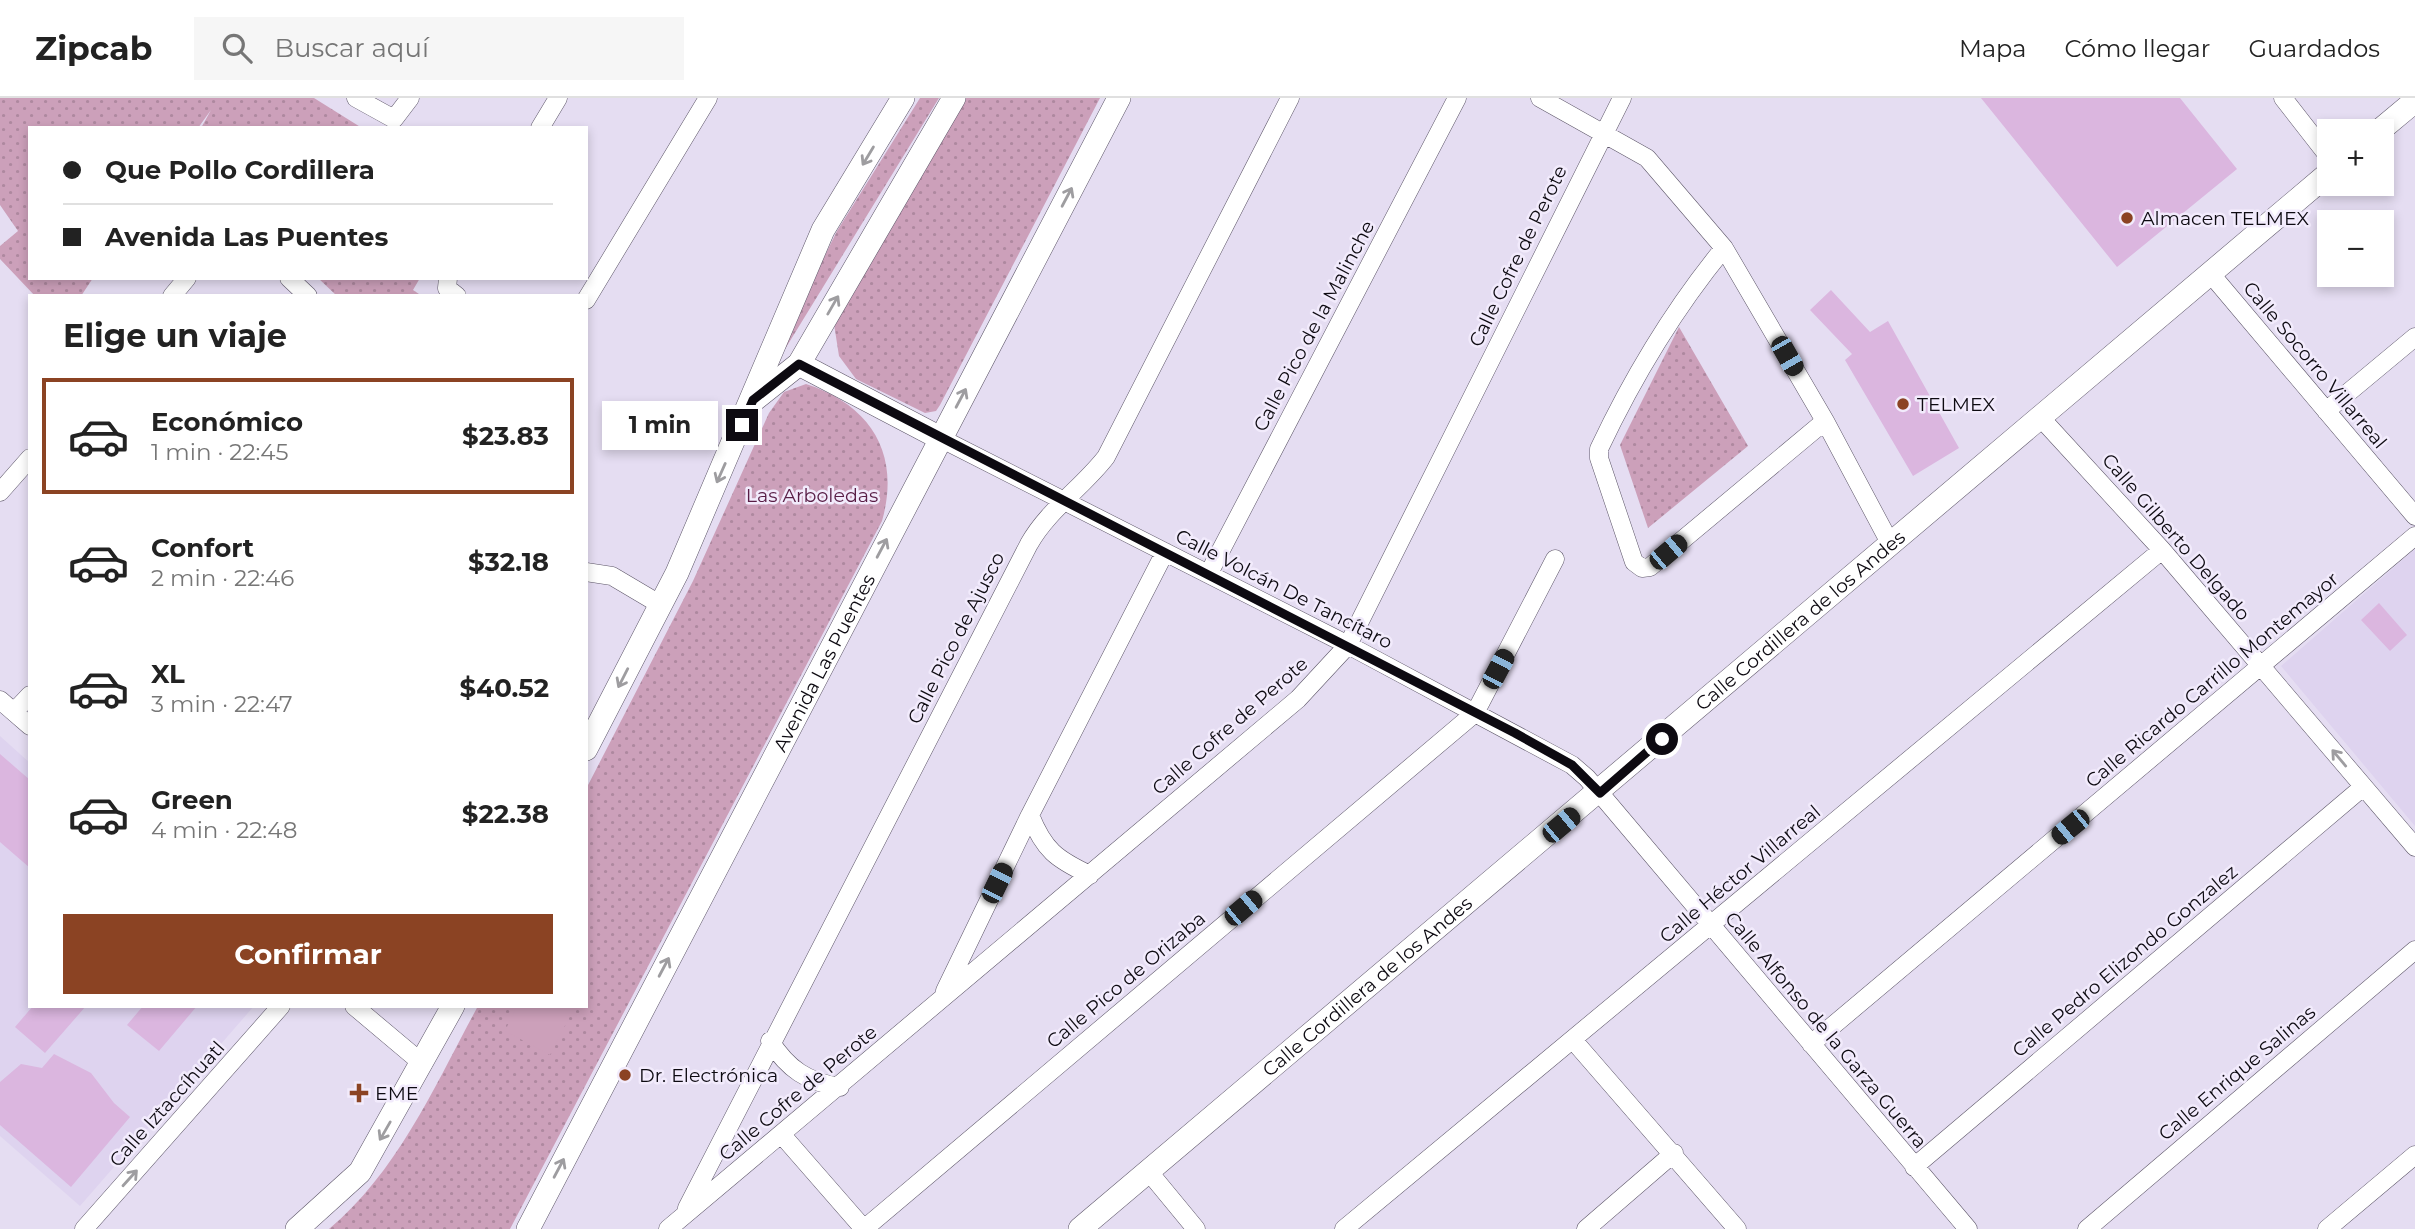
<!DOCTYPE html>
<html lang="es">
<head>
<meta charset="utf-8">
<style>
	body { margin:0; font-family:Montserrat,sans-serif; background:#f6f6f6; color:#222; height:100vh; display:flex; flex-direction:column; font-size:26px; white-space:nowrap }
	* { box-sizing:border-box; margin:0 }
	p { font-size:23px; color:#767676 }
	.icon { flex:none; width:38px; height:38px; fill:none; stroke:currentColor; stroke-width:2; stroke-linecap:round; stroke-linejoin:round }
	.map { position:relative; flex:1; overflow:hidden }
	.drawer { position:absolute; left:28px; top:196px; width:560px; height:714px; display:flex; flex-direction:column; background:#fff; border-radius:0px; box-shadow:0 4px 10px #0003 }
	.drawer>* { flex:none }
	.banner { position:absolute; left:28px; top:28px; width:560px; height:154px; border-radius:0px; box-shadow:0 4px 10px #0003; display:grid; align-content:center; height:154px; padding:0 35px; background:#fff }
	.fabs { position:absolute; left:2317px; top:21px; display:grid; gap:14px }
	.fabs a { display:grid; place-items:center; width:77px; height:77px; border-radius:0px; background:#fff; box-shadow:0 4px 10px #0003; font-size:35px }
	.end { position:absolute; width:32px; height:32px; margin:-16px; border:9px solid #0d0a11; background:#fff; box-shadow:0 0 0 4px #fff }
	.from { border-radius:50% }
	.bubble { position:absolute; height:49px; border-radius:0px; background:#fff; box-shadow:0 4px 10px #0003; font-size:23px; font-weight:700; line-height:49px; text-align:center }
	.car { position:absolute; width:21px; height:42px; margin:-21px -10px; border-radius:9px; box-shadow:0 0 5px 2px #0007; background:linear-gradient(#222 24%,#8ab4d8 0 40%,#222 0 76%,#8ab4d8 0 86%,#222 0) }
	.banner b { display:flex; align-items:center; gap:24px; height:66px; font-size:26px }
	.banner b+b { border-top:2px solid #e0e0e0 }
	.banner i { width:18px; height:18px; background:#222 }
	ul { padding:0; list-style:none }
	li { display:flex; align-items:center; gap:21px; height:116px; margin:0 14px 10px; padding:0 21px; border:4px solid transparent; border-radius:0px }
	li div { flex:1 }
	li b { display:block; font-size:26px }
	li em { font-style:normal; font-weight:700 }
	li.active { border-color:#8b4323 }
	li>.icon { width:63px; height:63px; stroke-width:1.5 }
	h2 { padding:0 35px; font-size:32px; line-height:84px }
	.cta { display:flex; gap:14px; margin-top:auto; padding:14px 35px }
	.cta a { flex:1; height:80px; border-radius:0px; background:#8b4323; color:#fff; font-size:28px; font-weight:700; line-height:80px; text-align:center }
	header { display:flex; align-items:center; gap:42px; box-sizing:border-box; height:98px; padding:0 35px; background:#fff; border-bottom:2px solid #e0e0e0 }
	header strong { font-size:33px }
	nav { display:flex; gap:38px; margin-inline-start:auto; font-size:24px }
	.search { width:490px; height:63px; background:#f6f6f6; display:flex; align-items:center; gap:18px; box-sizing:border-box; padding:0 24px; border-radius:0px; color:#767676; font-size:26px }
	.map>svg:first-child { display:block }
</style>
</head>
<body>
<header>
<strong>Zipcab</strong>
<div class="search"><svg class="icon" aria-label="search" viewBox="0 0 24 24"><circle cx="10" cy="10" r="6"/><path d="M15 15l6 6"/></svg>Buscar aquí</div>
<nav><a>Mapa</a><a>Cómo llegar</a><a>Guardados</a></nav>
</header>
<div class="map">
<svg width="2415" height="1131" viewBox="0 0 2415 1131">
	<defs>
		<pattern id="grass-dots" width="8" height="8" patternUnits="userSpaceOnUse" patternTransform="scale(1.75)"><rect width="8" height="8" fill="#cca0ba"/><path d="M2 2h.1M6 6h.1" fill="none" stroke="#ae889f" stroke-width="1.8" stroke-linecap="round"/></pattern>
	</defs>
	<rect width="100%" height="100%" fill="#e5ddf2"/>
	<path fill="#ded3ef" d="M2415 451V728L2281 568Z
		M0 638 30 665V908H254L80 1108 0 1038Z"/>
	<path fill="url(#grass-dots)" d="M0 0H314L362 30H201L211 12 198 30H30V180H93L81 198H35L0 161V148L18 133 0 107Z
		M920 0H939L782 256 777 254 837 133Z
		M963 0H1100L940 307 936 313 925 315 856 281 839 258 834 226Z
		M318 180H420L413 192 422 198H337Z
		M1679 229 1748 348 1648 430 1620 347Z
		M806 286C871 307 901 356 882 423L510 1131H329C399 1072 435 987 478 908H586V691L693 483 769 315 784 294Z"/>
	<path fill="#cca0ba" d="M517 908H575L550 957 505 933Z"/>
	<path fill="#dbb6df" d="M1981 0H2180L2237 71 2117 169Z
		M1831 192 1870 234 1888 223 1959 350 1913 378 1845 262 1852 256 1810 212Z
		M2379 505 2407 537 2390 553 2361 522Z
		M0 656 30 682V770L0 744Z
		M33 908H86L45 955 15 929Z
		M143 908H197L159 953 127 927Z
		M54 956 91 975 114 1005 130 1019 71 1089 0 1027V984L21 966 42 970Z"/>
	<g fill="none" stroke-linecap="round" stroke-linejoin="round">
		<defs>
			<path id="minor" d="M356 0 394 21 410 0
				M1540 0 1647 60 1724 150 1825 323 1890 445
				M2283 0 2329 59
				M540 30 558 0
				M1724 150C1674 211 1633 279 1599 351V360L1634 464 1642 470 1650 469 1825 323
				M2210 175 2415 418
				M289 180 308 198
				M448 180 447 190 457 198
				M172 198 187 180
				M586 202 708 0
				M2326 313 2415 239
				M2040 319 2162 452 2415 749
				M940 340 1348 547 1572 667 1587 680 1968 1131
				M0 394 30 360
				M586 474 612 478 661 507
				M1209 475 1457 0
				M0 602 30 628
				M14 614 30 597
				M1030 717C1044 752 1056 761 1090 777
				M945 893 1030 717 1165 454
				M354 908 423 966
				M1573 942 1737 1131
				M770 943C788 971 807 984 840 989
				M1811 946 2415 438
				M782 1037 864 1131
				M1914 1069 2363 689
				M1149 1074 1196 1131
				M687 1110 1029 446C1048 412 1082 390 1106 359L1290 0
				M84 1131 281 908
				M668 1131 1298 601 1348 547 1622 0
				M864 1131 1475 615 1555 461
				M1344 1131 2162 452
				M1586 1131 1674 1055
				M2087 1131 2415 852
				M2327 1131 2415 1057"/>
			<g id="tertiary">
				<path d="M2379 33 2415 3"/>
				<path d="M799 266 940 340"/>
				<path d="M755 301 799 266 954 0"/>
				<path d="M586 651 677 475 823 132 903 0"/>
				<path d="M297 1131 360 1074 453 908"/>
				<path id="s1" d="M528 1131 1119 0"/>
				<path id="s2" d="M1080 1131 2329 75"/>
			</g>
		</defs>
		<use href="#minor" stroke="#5d5668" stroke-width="19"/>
		<use href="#tertiary" stroke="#5d5668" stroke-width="24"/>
		<use href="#minor" stroke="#fff" stroke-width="18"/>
		<use href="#tertiary" stroke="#fff" stroke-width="23"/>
	</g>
	<defs><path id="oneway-shaft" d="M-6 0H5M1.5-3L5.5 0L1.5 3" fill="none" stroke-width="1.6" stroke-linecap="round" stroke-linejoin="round" transform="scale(1.75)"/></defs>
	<g stroke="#9e9da0">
		<use href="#oneway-shaft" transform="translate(868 58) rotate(121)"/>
		<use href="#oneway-shaft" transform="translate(1067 99) rotate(-62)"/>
		<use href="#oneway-shaft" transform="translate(833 207) rotate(-60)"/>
		<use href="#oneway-shaft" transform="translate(961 300) rotate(-62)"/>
		<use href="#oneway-shaft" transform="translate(721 375) rotate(114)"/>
		<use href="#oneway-shaft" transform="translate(882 450) rotate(-62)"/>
		<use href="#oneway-shaft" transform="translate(623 580) rotate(117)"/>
		<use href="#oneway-shaft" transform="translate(2339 660) rotate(-130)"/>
		<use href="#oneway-shaft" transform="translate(664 869) rotate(-62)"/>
		<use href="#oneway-shaft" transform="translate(385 1033) rotate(120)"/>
		<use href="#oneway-shaft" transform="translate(559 1070) rotate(-62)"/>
		<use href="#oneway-shaft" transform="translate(130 1080) rotate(-48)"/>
	</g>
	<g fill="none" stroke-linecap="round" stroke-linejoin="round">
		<path stroke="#0d0a11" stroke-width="9" d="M742 327 753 302 799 266 1515 635 1572 667 1600 695 1662 641"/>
	</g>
	<g fill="#8b4323" stroke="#f2ebfc" stroke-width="2.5">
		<circle cx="2127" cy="120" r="7"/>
		<circle cx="1903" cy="306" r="7"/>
		<circle cx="625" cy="977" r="7"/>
		<path d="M355.5 984.5h7v7h7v7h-7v7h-7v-7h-7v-7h7z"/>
	</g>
	<g text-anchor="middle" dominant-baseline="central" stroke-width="5" stroke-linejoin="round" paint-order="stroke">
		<g font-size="19" fill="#0d0a11" stroke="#f2ebfc" text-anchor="start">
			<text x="2141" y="120">Almacen TELMEX</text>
			<text x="1917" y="306">TELMEX</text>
			<text x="639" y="977">Dr. Electrónica</text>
			<text x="375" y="995">EME</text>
		</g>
		<g font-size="19" fill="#0d0a11" stroke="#f2ebfc">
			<text transform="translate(1518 158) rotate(-64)">Calle Cofre de Perote</text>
			<text transform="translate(1314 228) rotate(-62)">Calle Pico de la Malinche</text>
			<text transform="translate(2315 267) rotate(50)">Calle Socorro Villarreal</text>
			<text transform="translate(2176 439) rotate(49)">Calle Gilberto Delgado</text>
			<text transform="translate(1284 491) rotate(27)">Calle Volcán De Tancítaro</text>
			<text stroke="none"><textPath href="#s2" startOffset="943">Calle Cordillera de los Andes</textPath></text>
			<text transform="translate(956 540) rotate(-63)">Calle Pico de Ajusco</text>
			<text stroke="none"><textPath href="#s1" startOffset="639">Avenida Las Puentes</textPath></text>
			<text transform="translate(2212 582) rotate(-40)">Calle Ricardo Carrillo Montemayor</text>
			<text transform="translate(1230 628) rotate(-41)">Calle Cofre de Perote</text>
			<text transform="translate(1740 776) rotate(-40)">Calle Héctor Villarreal</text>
			<text transform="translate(2125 863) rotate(-40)">Calle Pedro Elizondo Gonzalez</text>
			<text transform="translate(1126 882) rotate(-40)">Calle Pico de Orizaba</text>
			<text stroke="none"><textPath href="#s2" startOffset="376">Calle Cordillera de los Andes</textPath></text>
			<text transform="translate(1826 932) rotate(50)">Calle Alfonso de la Garza Guerra</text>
			<text transform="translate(2237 975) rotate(-40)">Calle Enrique Salinas</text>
			<text transform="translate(798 995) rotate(-40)">Calle Cofre de Perote</text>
			<text transform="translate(167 1006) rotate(-48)">Calle Iztaccíhuatl</text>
		</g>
		<g font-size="19" fill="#581d45" stroke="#f2ebfc">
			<text x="812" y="397">Las Arboledas</text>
		</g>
	</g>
</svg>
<div class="fabs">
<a>+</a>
<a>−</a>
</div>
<i class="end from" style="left:1662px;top:641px"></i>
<i class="end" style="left:742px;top:327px"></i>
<div class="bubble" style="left:602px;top:303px;width:116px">1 min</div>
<i class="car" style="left:1787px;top:258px;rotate:150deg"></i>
<i class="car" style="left:1668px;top:454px;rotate:50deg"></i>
<i class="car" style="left:1498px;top:571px;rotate:28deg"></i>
<i class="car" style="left:1561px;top:727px;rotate:50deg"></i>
<i class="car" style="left:2070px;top:729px;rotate:231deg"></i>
<i class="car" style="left:997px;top:785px;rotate:26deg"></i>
<i class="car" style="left:1243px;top:810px;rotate:50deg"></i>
<div class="banner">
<b><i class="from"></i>Que Pollo Cordillera</b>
<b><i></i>Avenida Las Puentes</b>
</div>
<section class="drawer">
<h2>Elige un viaje</h2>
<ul>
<li class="active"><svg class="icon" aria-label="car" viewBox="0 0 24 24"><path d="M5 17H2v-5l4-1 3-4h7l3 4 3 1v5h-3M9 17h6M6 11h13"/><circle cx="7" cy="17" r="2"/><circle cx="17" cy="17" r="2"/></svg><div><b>Económico</b><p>1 min · 22:45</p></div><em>$23.83</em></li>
<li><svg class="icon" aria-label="car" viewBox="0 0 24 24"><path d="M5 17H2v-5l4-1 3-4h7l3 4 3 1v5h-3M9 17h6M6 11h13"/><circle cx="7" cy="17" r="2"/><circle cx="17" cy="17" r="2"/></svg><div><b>Confort</b><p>2 min · 22:46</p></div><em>$32.18</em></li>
<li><svg class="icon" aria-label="car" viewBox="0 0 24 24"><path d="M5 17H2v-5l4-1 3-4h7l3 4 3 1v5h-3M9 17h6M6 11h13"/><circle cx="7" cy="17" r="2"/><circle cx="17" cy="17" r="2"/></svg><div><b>XL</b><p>3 min · 22:47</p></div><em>$40.52</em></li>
<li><svg class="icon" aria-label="car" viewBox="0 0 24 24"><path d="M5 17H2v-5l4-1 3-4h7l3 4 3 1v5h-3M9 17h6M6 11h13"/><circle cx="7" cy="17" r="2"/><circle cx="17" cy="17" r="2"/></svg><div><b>Green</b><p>4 min · 22:48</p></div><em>$22.38</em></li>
</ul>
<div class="cta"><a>Confirmar</a></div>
</section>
</div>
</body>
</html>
